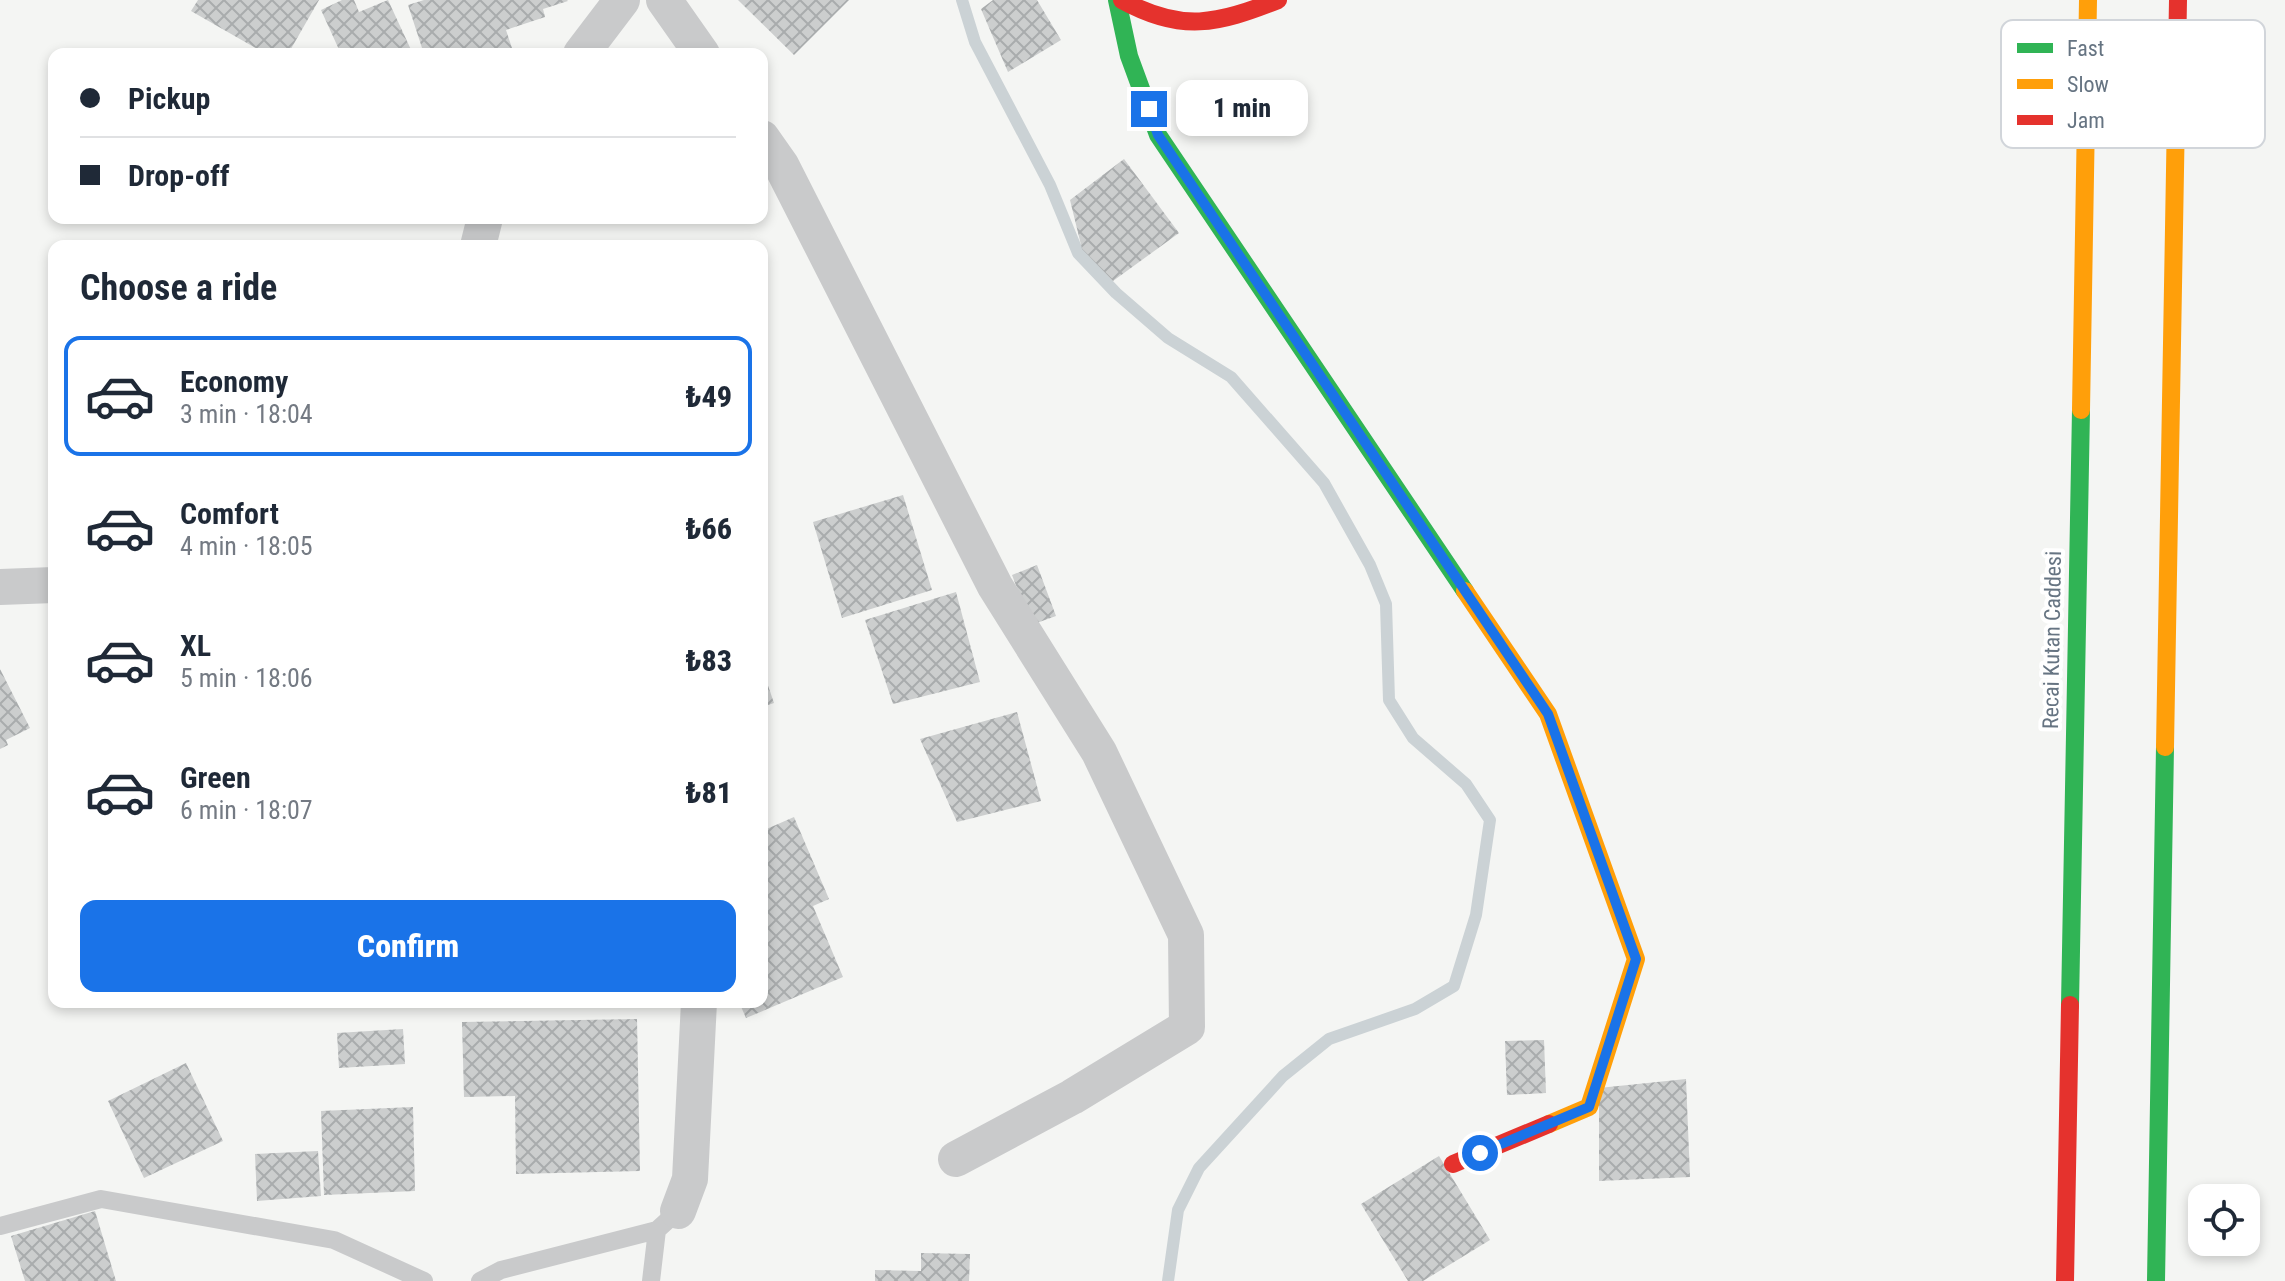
<!DOCTYPE html>
<html lang="en">
<head>
<meta charset="utf-8">
<style>
	body { margin:0; font-family:"Roboto Condensed",sans-serif; background:#f6f6f7; color:#1f2937; height:100vh; display:flex; flex-direction:column; font-size:30px; white-space:nowrap }
	* { box-sizing:border-box; margin:0 }
	p { font-size:26px; color:#747a83 }
	.icon { flex:none; width:44px; height:44px; fill:none; stroke:currentColor; stroke-width:2; stroke-linecap:round; stroke-linejoin:round }
	.map { position:relative; flex:1; overflow:hidden }
	.sheet { position:absolute; left:48px; top:240px; width:720px; height:768px; display:flex; flex-direction:column; background:#fff; border-radius:16px; box-shadow:0 4px 12px #0003 }
	.sheet>* { flex:none }
	.hud { position:absolute; left:48px; top:48px; width:720px; height:176px; border-radius:16px; box-shadow:0 4px 12px #0003; display:grid; align-content:center; height:176px; padding:0 32px; background:#fff }
	.buttons { position:absolute; left:2188px; top:1184px; display:grid; gap:16px }
	.buttons a { display:grid; place-items:center; width:72px; height:72px; border-radius:16px; background:#fff; box-shadow:0 4px 12px #0003; font-size:40px }
	.end { position:absolute; width:36px; height:36px; margin:-18px; border:10px solid #1a73e8; background:#fff; box-shadow:0 0 0 4px #fff }
	.from { border-radius:50% }
	.bubble { position:absolute; height:56px; border-radius:16px; background:#fff; box-shadow:0 4px 12px #0003; font-size:26px; font-weight:800; line-height:56px; text-align:center }
	.hud b { display:flex; align-items:center; gap:28px; height:76px; font-size:30px }
	.hud b+b { border-top:2px solid #e0e1e3 }
	.hud i { width:20px; height:20px; background:#1f2937 }
	ul { padding:0; list-style:none }
	li { display:flex; align-items:center; gap:24px; height:120px; margin:0 16px 12px; padding:0 16px; border:4px solid transparent; border-radius:16px }
	li div { flex:1 }
	li b { display:block; font-size:30px }
	li em { font-style:normal; font-weight:800 }
	li.on { border-color:#1a73e8 }
	li>.icon { width:72px; height:72px; stroke-width:1.5 }
	h2 { padding:0 32px; font-size:36px; line-height:96px }
	.action { display:flex; gap:16px; margin-top:auto; padding:16px 32px }
	.action a { flex:1; height:92px; border-radius:16px; background:#1a73e8; color:#fff; font-size:32px; font-weight:800; line-height:92px; text-align:center }
	.map>svg:first-child { display:block }
</style>
</head>
<body>
<div class="map">
<svg width="2285" height="1281" viewBox="0 0 2285 1281">
	<defs>
		<pattern id="building-cross-hatch" width="8" height="8" patternUnits="userSpaceOnUse" patternTransform="scale(2)"><rect width="8" height="8" fill="#cccece"/><path d="M0 0l8 8M0 8l8-8" fill="none" stroke="#a9acad"/></pattern>
	</defs>
	<rect width="100%" height="100%" fill="#f4f5f3"/>
	<g fill="none" stroke-linecap="round" stroke-linejoin="round">
		<path stroke="#cbd2d5" stroke-width="12" d="M962 0 975 42 1050 185 1078 253 1116 293 1168 338 1231 377 1324 483 1370 565 1386 604 1389 700 1413 738 1466 784 1490 820 1476 915 1454 986 1415 1009 1329 1039 1283 1076 1199 1168 1178 1210 1168 1281"/>
	</g>
	<path fill="url(#building-cross-hatch)" d="M198 0H319L288 54H266L191 11Z
		M342 0H354L359 12 388 0 413 54H341L321 10Z
		M424 0H567L568 1 543 9 545 17 506 30 513 51 424 54 408 5Z
		M738 0H849L794 55Z
		M993 0H1037L1061 40 1008 72 981 9Z
		M1124 159 1179 233 1113 281 1082 249 1070 200Z
		M903 495 932 590 842 618 813 522Z
		M1037 565 1056 616 1031 625 1012 575Z
		M956 592 980 682 893 704 865 620Z
		M762 668 774 703 762 707Z
		M0 669 30 728 6 740 8 745 0 749Z
		M1017 712 1041 801 957 822 920 739Z
		M794 817 829 899 813 906 843 977 746 1018 739 1002H762V831Z
		M637 1019 640 1171 516 1174 515 1096 464 1097 462 1022Z
		M403 1029 405 1064 339 1068 337 1033Z
		M1544 1040 1546 1093 1507 1095 1505 1041Z
		M186 1063 223 1141 144 1178 108 1101Z
		M1686 1079 1690 1177 1599 1181V1088Z
		M413 1107 415 1191 324 1195 321 1111Z
		M318 1151 321 1196 257 1201 255 1154Z
		M1439 1156 1490 1240 1423 1281H1408L1361 1204Z
		M95 1211 116 1281H25L11 1236Z
		M921 1253 970 1254 969 1281H875V1270L921 1271Z"/>
	<g fill="none" stroke-linecap="round" stroke-linejoin="round">
		<path stroke="#c9cacb" stroke-width="18" d="M0 1226 101 1199 334 1240 424 1281
			M480 1281 501 1270 657 1230 678 1211
			M651 1281 657 1230"/>
		<path stroke="#c9cacb" stroke-width="36" d="M664 0 702 54
			M581 54 622 0
			M762 138 781 165 995 586 1099 752 1186 935 1187 1027 1072 1097 956 1159
			M478 246 485 218
			M0 587 54 585
			M678 1211 690 1179 699 1002"/>
		<path stroke="#30b455" stroke-width="18" d="M1117 0 1129 56 1158 135 1465 591
			M2070 1005 2081 410
			M2156 1281 2165 747"/>
		<path stroke="#ff9f0a" stroke-width="18" d="M2081 410 2088 0
			M1465 591 1548 714 1636 959 1589 1107 1549 1124
			M2165 747 2176 113"/>
		<path stroke="#e5322d" stroke-width="18" d="M1122 0C1182 33 1217 24 1278 0
			M2176 113 2178 0
			M1453 1164 1549 1124
			M2065 1281 2070 1005"/>
	</g>
	<g fill="none" stroke-linecap="round" stroke-linejoin="round">
		<path stroke="#1a73e8" stroke-width="10" d="M1149 109 1158 135 1548 714 1636 959 1589 1107 1480 1153"/>
	</g>
	<g text-anchor="middle" dominant-baseline="central" stroke-width="8" stroke-linejoin="round" paint-order="stroke">
		<g font-size="22" fill="#667482" stroke="#fff">
			<text transform="translate(2052 640) rotate(-89)">Recai Kutan Caddesi</text>
		</g>
	</g>
	<rect x="2001" y="20" width="264" height="128" rx="12" fill="#fff" stroke="#d1d5da" stroke-width="2"/>
	<rect x="2017" y="43" width="36" height="10" fill="#30b455"/>
	<rect x="2017" y="79" width="36" height="10" fill="#ff9f0a"/>
	<rect x="2017" y="115" width="36" height="10" fill="#e5322d"/>
	<g font-size="22" fill="#667482">
		<text x="2067" y="56">Fast</text>
		<text x="2067" y="92">Slow</text>
		<text x="2067" y="128">Jam</text>
	</g>
</svg>
<div class="buttons">
<a><svg class="icon" aria-label="locate" viewBox="0 0 24 24"><circle cx="12" cy="12" r="6"/><path d="M12 2v4M12 18v4M2 12h4M18 12h4"/></svg></a>
</div>
<i class="end from" style="left:1480px;top:1153px"></i>
<i class="end" style="left:1149px;top:109px"></i>
<div class="bubble" style="left:1176px;top:80px;width:132px">1 min</div>
<div class="hud">
<b><i class="from"></i>Pickup</b>
<b><i></i>Drop-off</b>
</div>
<section class="sheet">
<h2>Choose a ride</h2>
<ul>
<li class="on"><svg class="icon" aria-label="car" viewBox="0 0 24 24"><path d="M5 17H2v-5l4-1 3-4h7l3 4 3 1v5h-3M9 17h6M6 11h13"/><circle cx="7" cy="17" r="2"/><circle cx="17" cy="17" r="2"/></svg><div><b>Economy</b><p>3 min · 18:04</p></div><em>₺49</em></li>
<li><svg class="icon" aria-label="car" viewBox="0 0 24 24"><path d="M5 17H2v-5l4-1 3-4h7l3 4 3 1v5h-3M9 17h6M6 11h13"/><circle cx="7" cy="17" r="2"/><circle cx="17" cy="17" r="2"/></svg><div><b>Comfort</b><p>4 min · 18:05</p></div><em>₺66</em></li>
<li><svg class="icon" aria-label="car" viewBox="0 0 24 24"><path d="M5 17H2v-5l4-1 3-4h7l3 4 3 1v5h-3M9 17h6M6 11h13"/><circle cx="7" cy="17" r="2"/><circle cx="17" cy="17" r="2"/></svg><div><b>XL</b><p>5 min · 18:06</p></div><em>₺83</em></li>
<li><svg class="icon" aria-label="car" viewBox="0 0 24 24"><path d="M5 17H2v-5l4-1 3-4h7l3 4 3 1v5h-3M9 17h6M6 11h13"/><circle cx="7" cy="17" r="2"/><circle cx="17" cy="17" r="2"/></svg><div><b>Green</b><p>6 min · 18:07</p></div><em>₺81</em></li>
</ul>
<div class="action"><a>Confirm</a></div>
</section>
</div>
</body>
</html>
